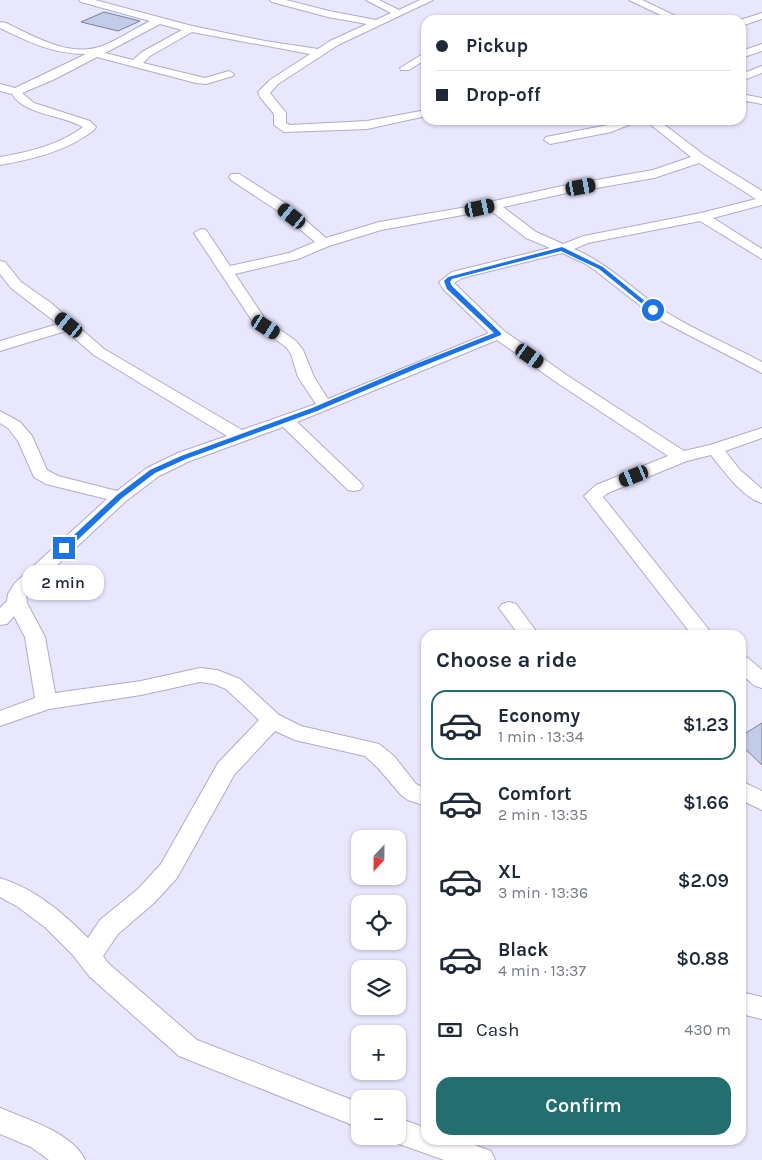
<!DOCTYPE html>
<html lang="en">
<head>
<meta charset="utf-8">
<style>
	body { margin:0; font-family:Karla,sans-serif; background:#f6f6f7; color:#1f2937; height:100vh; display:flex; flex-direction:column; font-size:19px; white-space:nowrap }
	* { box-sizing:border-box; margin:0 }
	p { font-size:16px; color:#747a83 }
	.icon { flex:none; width:28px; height:28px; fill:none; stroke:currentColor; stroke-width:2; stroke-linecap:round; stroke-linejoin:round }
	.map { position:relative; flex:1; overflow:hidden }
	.sheet { position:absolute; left:421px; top:630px; width:325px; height:515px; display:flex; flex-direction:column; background:#fff; border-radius:15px; box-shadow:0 1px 4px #0004 }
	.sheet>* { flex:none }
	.top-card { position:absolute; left:421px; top:15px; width:325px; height:110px; border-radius:15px; box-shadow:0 1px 4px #0004; display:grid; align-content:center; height:110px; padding:0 15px; background:#fff }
	.needle { width:32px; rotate:202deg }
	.controls { position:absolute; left:351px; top:830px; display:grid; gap:10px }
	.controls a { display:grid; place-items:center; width:55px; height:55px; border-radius:10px; background:#fff; box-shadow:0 1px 4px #0004; font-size:25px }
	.end { position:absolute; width:22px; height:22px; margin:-11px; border:6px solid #1a73e8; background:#fff; box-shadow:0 0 0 2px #fff }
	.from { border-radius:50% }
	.bubble { position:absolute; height:35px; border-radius:15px; background:#fff; box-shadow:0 1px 4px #0004; font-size:16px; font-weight:600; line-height:35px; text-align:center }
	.car { position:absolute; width:15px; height:30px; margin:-15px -8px; border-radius:6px; box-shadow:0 0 4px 1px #0007; background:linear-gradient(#222 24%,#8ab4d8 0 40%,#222 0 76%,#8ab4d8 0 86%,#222 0) }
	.top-card b { display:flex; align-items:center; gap:18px; height:48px; font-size:19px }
	.top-card b+b { border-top:1px solid #e0e1e3 }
	.top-card i { width:12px; height:12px; background:#1f2937 }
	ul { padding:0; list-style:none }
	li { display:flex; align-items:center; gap:15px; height:70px; margin:0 10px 8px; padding:0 5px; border:2px solid transparent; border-radius:15px }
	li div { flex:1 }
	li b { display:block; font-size:19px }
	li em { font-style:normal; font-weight:600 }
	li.current { border-color:#236e6e }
	li>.icon { width:45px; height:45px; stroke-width:1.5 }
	h2 { padding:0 15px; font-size:22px; line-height:60px }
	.pay { display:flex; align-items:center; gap:12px; height:55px; padding:0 15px; font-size:19px }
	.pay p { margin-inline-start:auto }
	.button { display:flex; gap:10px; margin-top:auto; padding:10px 15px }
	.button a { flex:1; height:58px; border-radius:15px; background:#236e6e; color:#fff; font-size:20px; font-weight:600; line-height:58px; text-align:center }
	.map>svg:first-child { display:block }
</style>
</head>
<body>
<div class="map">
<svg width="762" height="1160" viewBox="0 0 762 1160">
	<rect width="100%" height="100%" fill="#e8e7fe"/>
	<path fill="#c2cbe7" stroke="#79829b" d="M104 12 140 21 118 31 81 22Z
		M762 723V765L741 745V736Z"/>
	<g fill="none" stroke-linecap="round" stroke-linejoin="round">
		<defs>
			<path id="minor" d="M79 0H95L192 26 265 41 318 49 330 41 367 24 328 17 272 2 270 0H286L329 11 376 20 391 13 366 0H379L399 10 420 0H433L338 45 278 84 270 93 286 113V123L290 125 367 121 426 110V116L367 129 284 132 274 125V114L260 97 258 92 270 80 310 54 192 32 150 56 143 63 205 78 229 71 234 74 233 76 206 84 196 83 97 57 55 79 22 93 34 103 90 121 96 127 94 130C67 151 34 159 0 165V157C29 152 59 145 83 127 63 115 24 115 12 94L0 91V84L15 88 86 54C53 54 29 42 0 28V22L6 23C33 36 70 58 102 46 118 40 134 29 150 21L81 2ZM160 24 182 30 142 52 133 60 105 53Z
				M629 0H642L684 20H671Z
				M762 13V19L741 26 740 20Z
				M762 44V51L741 58V51Z
				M426 52V59L409 70H401L400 68Z
				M762 66V73L741 81V74Z
				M741 94 762 98V104L741 100Z
				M621 120H638L636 122 611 132 550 144 544 140 546 137 608 125Z
				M645 120H658L704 155 762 191V205L713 218 762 249V259L700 221 588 243 574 249C610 264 634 291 666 312 696 331 731 345 762 362V373L656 318 596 271 584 263 562 253 462 278 454 283 504 331 568 376 684 451 710 445 762 428V438L725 451 740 470 762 489V503C743 498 723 470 711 455L687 461 608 493 603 497 713 635H692L584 496 596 485 668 456 556 382 497 340 297 422 360 482 363 486 360 490 354 491 348 490 283 427 190 461 159 476 126 501 26 594 27 603 45 637 55 693 141 681 200 668 217 670 240 679 279 715 301 726 379 744 394 756 416 784 426 789V806L408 800 401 795 378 768 365 756 295 740 275 731 234 775 177 878 154 903 118 934 103 956 108 963 197 1040 360 1103V1128L179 1056 90 977 72 954 46 928 18 907 0 897V878C35 889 62 912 88 938L100 920 138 889 161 864 218 763 259 720 226 689 214 684 200 682 141 695 49 709 0 726V711L35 698 25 637 14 616 7 624 0 625V608L7 601 8 594 15 583 107 499 46 484 34 477 18 441 8 428 0 423V411L20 422 32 436 47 470 58 476 117 491 147 468 178 453 227 436 94 355 66 331 0 351V341L58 324 11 288 0 274V261L5 262 21 282 51 303 104 349 242 430 316 404 298 377 291 354 286 347 255 325 194 233 201 229 206 230 230 266 289 253 315 242 278 211 231 180 229 177 231 174H239L288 205 326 238 379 222 467 207 562 186 653 170 691 157ZM699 163 756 199 701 213 584 236 563 244 536 232 503 207 562 194 654 178ZM490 210 526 238 550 248 452 272 439 282 444 290 489 333 328 399 314 377 303 350 296 341 265 319 235 274 298 259 329 246 381 230Z
				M509 602 516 604 539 635H519L499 608 502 604Z
				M741 656 748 658 762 670V688L755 686 741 674Z
				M741 781 762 791V810L741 800Z
				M741 992 762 997V1019L741 1014Z
				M0 1108C26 1119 73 1133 85 1160H49L31 1147 0 1134Z
				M398 1118 426 1128V1140H461L491 1151 495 1160H444L388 1140 387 1136H398Z"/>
		</defs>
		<use href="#minor" stroke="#aeacc8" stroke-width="2"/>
		<use href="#minor" fill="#fff" fill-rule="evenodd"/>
	</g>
	<path fill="#1a73e8" d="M562 247 603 267 656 310 651 311 599 269 561 251 452 279 450 282 452 286 501 333V335L418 368 317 411 186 459 155 473 122 498 67 550 60 548 117 495 150 470 181 456 312 408 413 365 494 333 447 289 444 281 448 277Z"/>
</svg>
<div class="controls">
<a><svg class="needle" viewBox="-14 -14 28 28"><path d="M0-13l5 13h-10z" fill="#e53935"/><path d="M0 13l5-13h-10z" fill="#747a83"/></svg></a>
<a><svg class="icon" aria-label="locate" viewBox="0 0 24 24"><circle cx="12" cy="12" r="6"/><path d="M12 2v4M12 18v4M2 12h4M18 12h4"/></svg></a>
<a><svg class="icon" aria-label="layers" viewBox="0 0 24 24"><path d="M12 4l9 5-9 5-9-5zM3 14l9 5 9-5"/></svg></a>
<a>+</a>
<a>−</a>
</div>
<i class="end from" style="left:653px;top:310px"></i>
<i class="end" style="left:64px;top:548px"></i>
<div class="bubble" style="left:22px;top:565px;width:82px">2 min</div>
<i class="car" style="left:581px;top:187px;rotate:80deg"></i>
<i class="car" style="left:480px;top:208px;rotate:78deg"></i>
<i class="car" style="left:292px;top:216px;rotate:309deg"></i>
<i class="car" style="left:69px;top:325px;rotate:309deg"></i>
<i class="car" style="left:266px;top:327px;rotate:123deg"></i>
<i class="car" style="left:530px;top:356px;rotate:125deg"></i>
<i class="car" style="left:634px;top:476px;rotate:248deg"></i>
<div class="top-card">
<b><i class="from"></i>Pickup</b>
<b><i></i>Drop-off</b>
</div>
<section class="sheet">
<h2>Choose a ride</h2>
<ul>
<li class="current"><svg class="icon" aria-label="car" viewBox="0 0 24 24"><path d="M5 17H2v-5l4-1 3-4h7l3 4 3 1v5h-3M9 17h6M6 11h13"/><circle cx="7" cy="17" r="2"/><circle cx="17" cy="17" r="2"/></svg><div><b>Economy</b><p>1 min · 13:34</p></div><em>$1.23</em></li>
<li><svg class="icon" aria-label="car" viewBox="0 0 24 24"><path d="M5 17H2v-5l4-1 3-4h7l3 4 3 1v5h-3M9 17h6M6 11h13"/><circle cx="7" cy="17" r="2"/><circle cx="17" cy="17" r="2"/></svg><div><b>Comfort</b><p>2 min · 13:35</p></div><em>$1.66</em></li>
<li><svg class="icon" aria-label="car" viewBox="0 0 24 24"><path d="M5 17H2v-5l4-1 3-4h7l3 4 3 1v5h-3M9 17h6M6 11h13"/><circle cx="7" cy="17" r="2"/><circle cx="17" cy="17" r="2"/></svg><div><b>XL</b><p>3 min · 13:36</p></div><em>$2.09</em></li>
<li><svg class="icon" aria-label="car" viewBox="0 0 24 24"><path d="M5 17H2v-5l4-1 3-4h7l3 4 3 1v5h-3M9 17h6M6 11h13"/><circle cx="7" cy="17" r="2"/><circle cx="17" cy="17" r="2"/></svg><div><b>Black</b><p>4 min · 13:37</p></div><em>$0.88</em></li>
</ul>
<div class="pay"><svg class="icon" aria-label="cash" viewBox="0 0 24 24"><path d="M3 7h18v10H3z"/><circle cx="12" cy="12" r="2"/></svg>Cash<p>430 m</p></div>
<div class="button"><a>Confirm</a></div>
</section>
</div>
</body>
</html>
